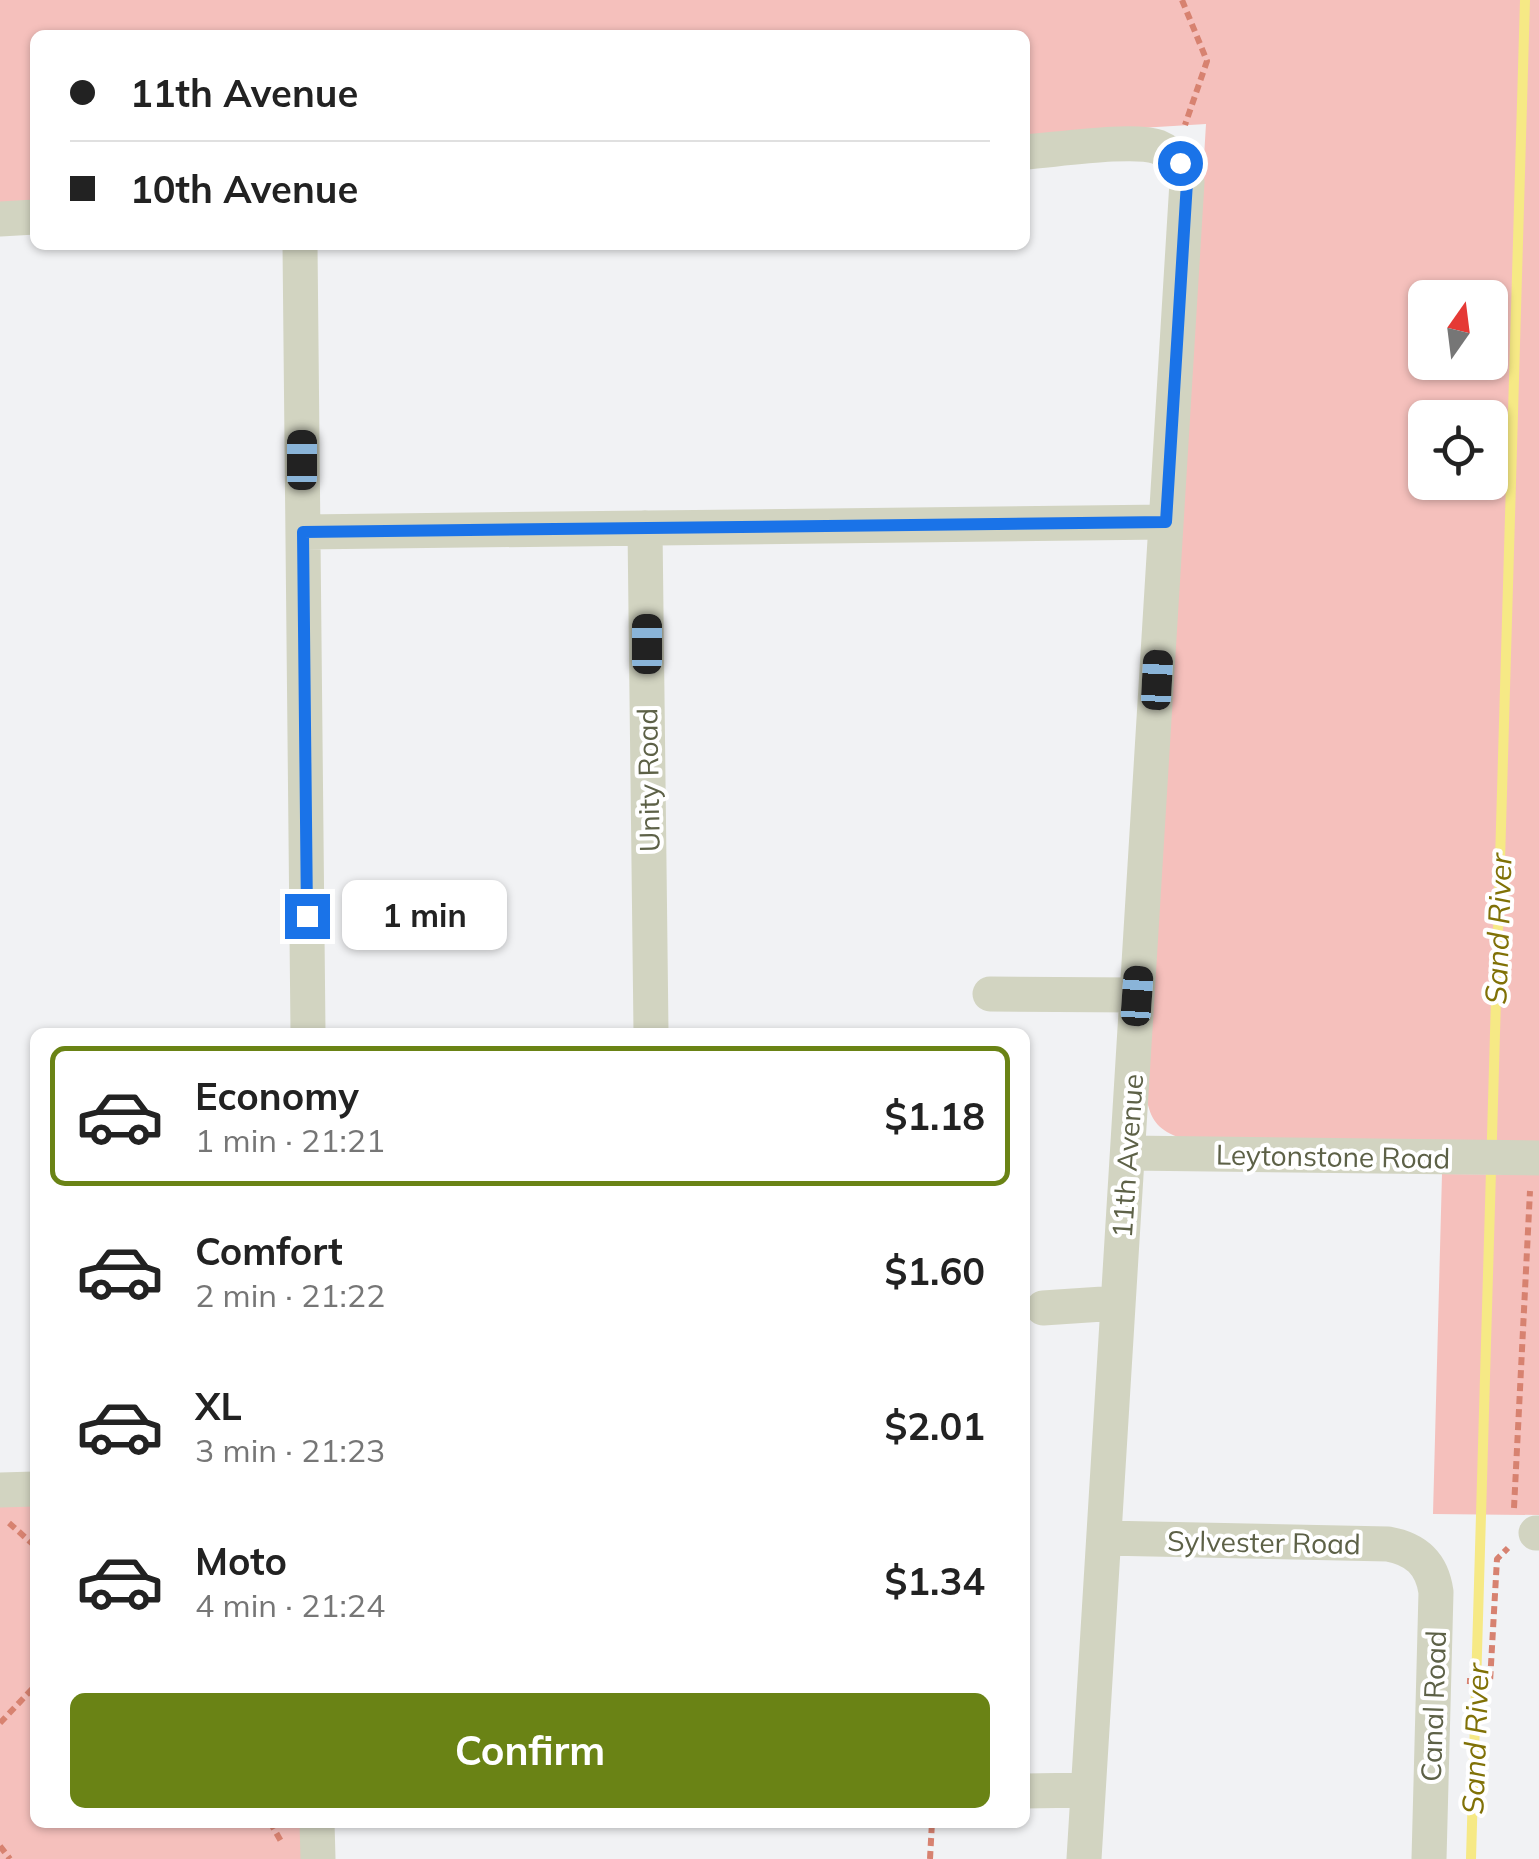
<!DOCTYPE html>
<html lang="en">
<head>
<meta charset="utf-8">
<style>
	body { margin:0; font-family:Mulish,sans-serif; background:#f2f2f2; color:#222; height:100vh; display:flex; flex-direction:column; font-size:38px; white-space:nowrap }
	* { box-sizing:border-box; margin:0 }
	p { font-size:32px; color:#767676 }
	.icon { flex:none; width:55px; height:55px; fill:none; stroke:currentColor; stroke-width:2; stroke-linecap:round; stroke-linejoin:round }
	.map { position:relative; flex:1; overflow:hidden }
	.details { position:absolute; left:30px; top:1028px; width:1000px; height:800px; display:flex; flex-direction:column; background:#fff; border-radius:15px; box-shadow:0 2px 8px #0004 }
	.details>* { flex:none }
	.hud { position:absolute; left:30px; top:30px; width:1000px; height:220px; border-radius:15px; box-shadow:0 2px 8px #0004; display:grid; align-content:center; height:220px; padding:0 40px; background:#fff }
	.needle { width:65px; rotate:14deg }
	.fabs { position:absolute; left:1408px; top:280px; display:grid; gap:20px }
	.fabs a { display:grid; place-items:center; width:100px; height:100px; border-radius:15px; background:#fff; box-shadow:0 2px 8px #0004; font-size:50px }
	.end { position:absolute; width:45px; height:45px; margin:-22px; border:12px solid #1a73e8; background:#fff; box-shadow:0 0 0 5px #fff }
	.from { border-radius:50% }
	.bubble { position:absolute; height:70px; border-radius:15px; background:#fff; box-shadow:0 2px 8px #0004; font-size:32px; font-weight:700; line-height:70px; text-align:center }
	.car { position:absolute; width:30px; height:60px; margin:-30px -15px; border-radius:12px; box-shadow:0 0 8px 2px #0007; background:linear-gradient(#222 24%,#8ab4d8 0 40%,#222 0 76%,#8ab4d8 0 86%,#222 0) }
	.hud b { display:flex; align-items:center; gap:35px; height:95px; font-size:38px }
	.hud b+b { border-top:2px solid #e0e0e0 }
	.hud i { width:25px; height:25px; background:#222 }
	ul { padding:18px 0 0; list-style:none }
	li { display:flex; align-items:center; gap:30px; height:140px; margin:0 20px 15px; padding:0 20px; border:5px solid transparent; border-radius:15px }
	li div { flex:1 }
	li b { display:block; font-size:38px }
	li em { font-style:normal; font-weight:700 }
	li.selected { border-color:#6a8315 }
	li>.icon { width:90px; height:90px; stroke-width:1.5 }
	.action { display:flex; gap:20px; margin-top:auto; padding:20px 40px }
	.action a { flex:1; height:115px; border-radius:15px; background:#6a8315; color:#fff; font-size:40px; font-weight:700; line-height:115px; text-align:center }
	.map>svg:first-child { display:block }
</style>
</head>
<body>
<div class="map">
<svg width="1539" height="1859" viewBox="0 0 1539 1859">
	<rect width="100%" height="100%" fill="#f1f2f4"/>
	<path fill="#f5c0bc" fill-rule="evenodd" d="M0 0H1539V1142L1180 1138C1160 1130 1152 1123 1147 1101L1206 124 1025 135V35H35V201L0 203ZM1425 298H1490V362H1425ZM1425 418H1490V482H1425Z
		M1442 1174 1539 1175V1515L1433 1514Z
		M0 1503H35V1822L302 1823V1859H0Z"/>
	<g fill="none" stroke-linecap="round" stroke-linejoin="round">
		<path stroke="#f6e985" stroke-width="10" d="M1471 1859 1525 0"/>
		<path stroke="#d78270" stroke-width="6" stroke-dasharray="8 5" stroke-linecap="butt" d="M1182 0 1207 61 1185 125
			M1514 1508 1530 1191
			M9 1523 35 1546
			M1467 1681 1490 1682 1497 1559 1508 1548
			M0 1723 35 1686
			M270 1822 282 1843
			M0 1846 10 1859
			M930 1859 932 1822"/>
		<path stroke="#d2d4c1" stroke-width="35" d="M1025 152C1055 150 1133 138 1158 147 1174 154 1184 165 1187 182L1084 1859
			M0 219 35 217
			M300 245 308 1032
			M645 528 651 1032
			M303 532 1166 522
			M990 994 1137 995
			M1128 1153 1539 1158
			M1043 1308 1118 1303
			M0 1490 35 1489
			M1536 1533H1539
			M1104 1538 1388 1544C1416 1549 1432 1564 1436 1592L1429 1859
			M1025 1791 1088 1790
			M317 1822 318 1859"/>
	</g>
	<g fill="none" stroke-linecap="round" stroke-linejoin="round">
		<path stroke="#1a73e8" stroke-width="12" d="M307 916 303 532 1166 522 1187 182 1180 163"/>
	</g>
	<g text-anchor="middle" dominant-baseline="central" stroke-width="8" stroke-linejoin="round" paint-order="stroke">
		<g font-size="28" fill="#5d6147" stroke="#fff">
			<text transform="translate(648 780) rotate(-91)">Unity Road</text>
			<text transform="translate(1127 1156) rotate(-86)">11th Avenue</text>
			<text transform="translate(1333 1156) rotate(1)">Leytonstone Road</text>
			<text transform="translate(1264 1542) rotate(1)">Sylvester Road</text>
			<text transform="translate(1433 1706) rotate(-88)">Canal Road</text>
		</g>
		<g font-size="30" font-style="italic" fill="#807106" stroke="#fff">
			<text transform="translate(1498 929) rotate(-88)">Sand River</text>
			<text transform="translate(1475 1739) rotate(-88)">Sand River</text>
		</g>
	</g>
</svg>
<div class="fabs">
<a><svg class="needle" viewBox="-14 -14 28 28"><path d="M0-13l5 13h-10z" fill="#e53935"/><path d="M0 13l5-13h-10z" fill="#767676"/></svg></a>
<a><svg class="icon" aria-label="locate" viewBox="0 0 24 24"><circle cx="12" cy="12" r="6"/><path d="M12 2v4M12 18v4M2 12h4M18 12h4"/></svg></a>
</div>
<i class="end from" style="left:1180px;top:163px"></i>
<i class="end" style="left:307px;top:916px"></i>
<div class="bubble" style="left:342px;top:880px;width:165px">1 min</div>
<i class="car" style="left:302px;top:460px;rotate:0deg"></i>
<i class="car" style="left:647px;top:644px;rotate:0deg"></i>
<i class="car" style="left:1157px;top:680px;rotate:3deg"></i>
<i class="car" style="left:1137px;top:996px;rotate:4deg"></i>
<div class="hud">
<b><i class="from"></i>11th Avenue</b>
<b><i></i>10th Avenue</b>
</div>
<section class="details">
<ul>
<li class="selected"><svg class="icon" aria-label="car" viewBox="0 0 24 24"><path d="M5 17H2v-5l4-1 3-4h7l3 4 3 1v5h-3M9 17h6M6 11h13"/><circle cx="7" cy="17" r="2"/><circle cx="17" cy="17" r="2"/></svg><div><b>Economy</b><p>1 min · 21:21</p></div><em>$1.18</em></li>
<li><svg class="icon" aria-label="car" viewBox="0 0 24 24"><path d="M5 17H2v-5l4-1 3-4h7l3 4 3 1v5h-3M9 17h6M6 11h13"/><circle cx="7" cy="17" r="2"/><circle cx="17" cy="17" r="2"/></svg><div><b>Comfort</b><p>2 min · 21:22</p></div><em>$1.60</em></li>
<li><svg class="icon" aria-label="car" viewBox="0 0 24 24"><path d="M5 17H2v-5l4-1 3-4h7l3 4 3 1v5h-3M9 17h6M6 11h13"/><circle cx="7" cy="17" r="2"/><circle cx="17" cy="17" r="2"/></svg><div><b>XL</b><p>3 min · 21:23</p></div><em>$2.01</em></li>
<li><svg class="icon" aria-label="car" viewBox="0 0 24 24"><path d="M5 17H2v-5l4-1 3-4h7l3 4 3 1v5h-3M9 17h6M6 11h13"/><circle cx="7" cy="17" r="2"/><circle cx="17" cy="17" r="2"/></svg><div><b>Moto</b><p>4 min · 21:24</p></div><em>$1.34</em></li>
</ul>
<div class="action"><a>Confirm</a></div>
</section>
</div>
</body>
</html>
